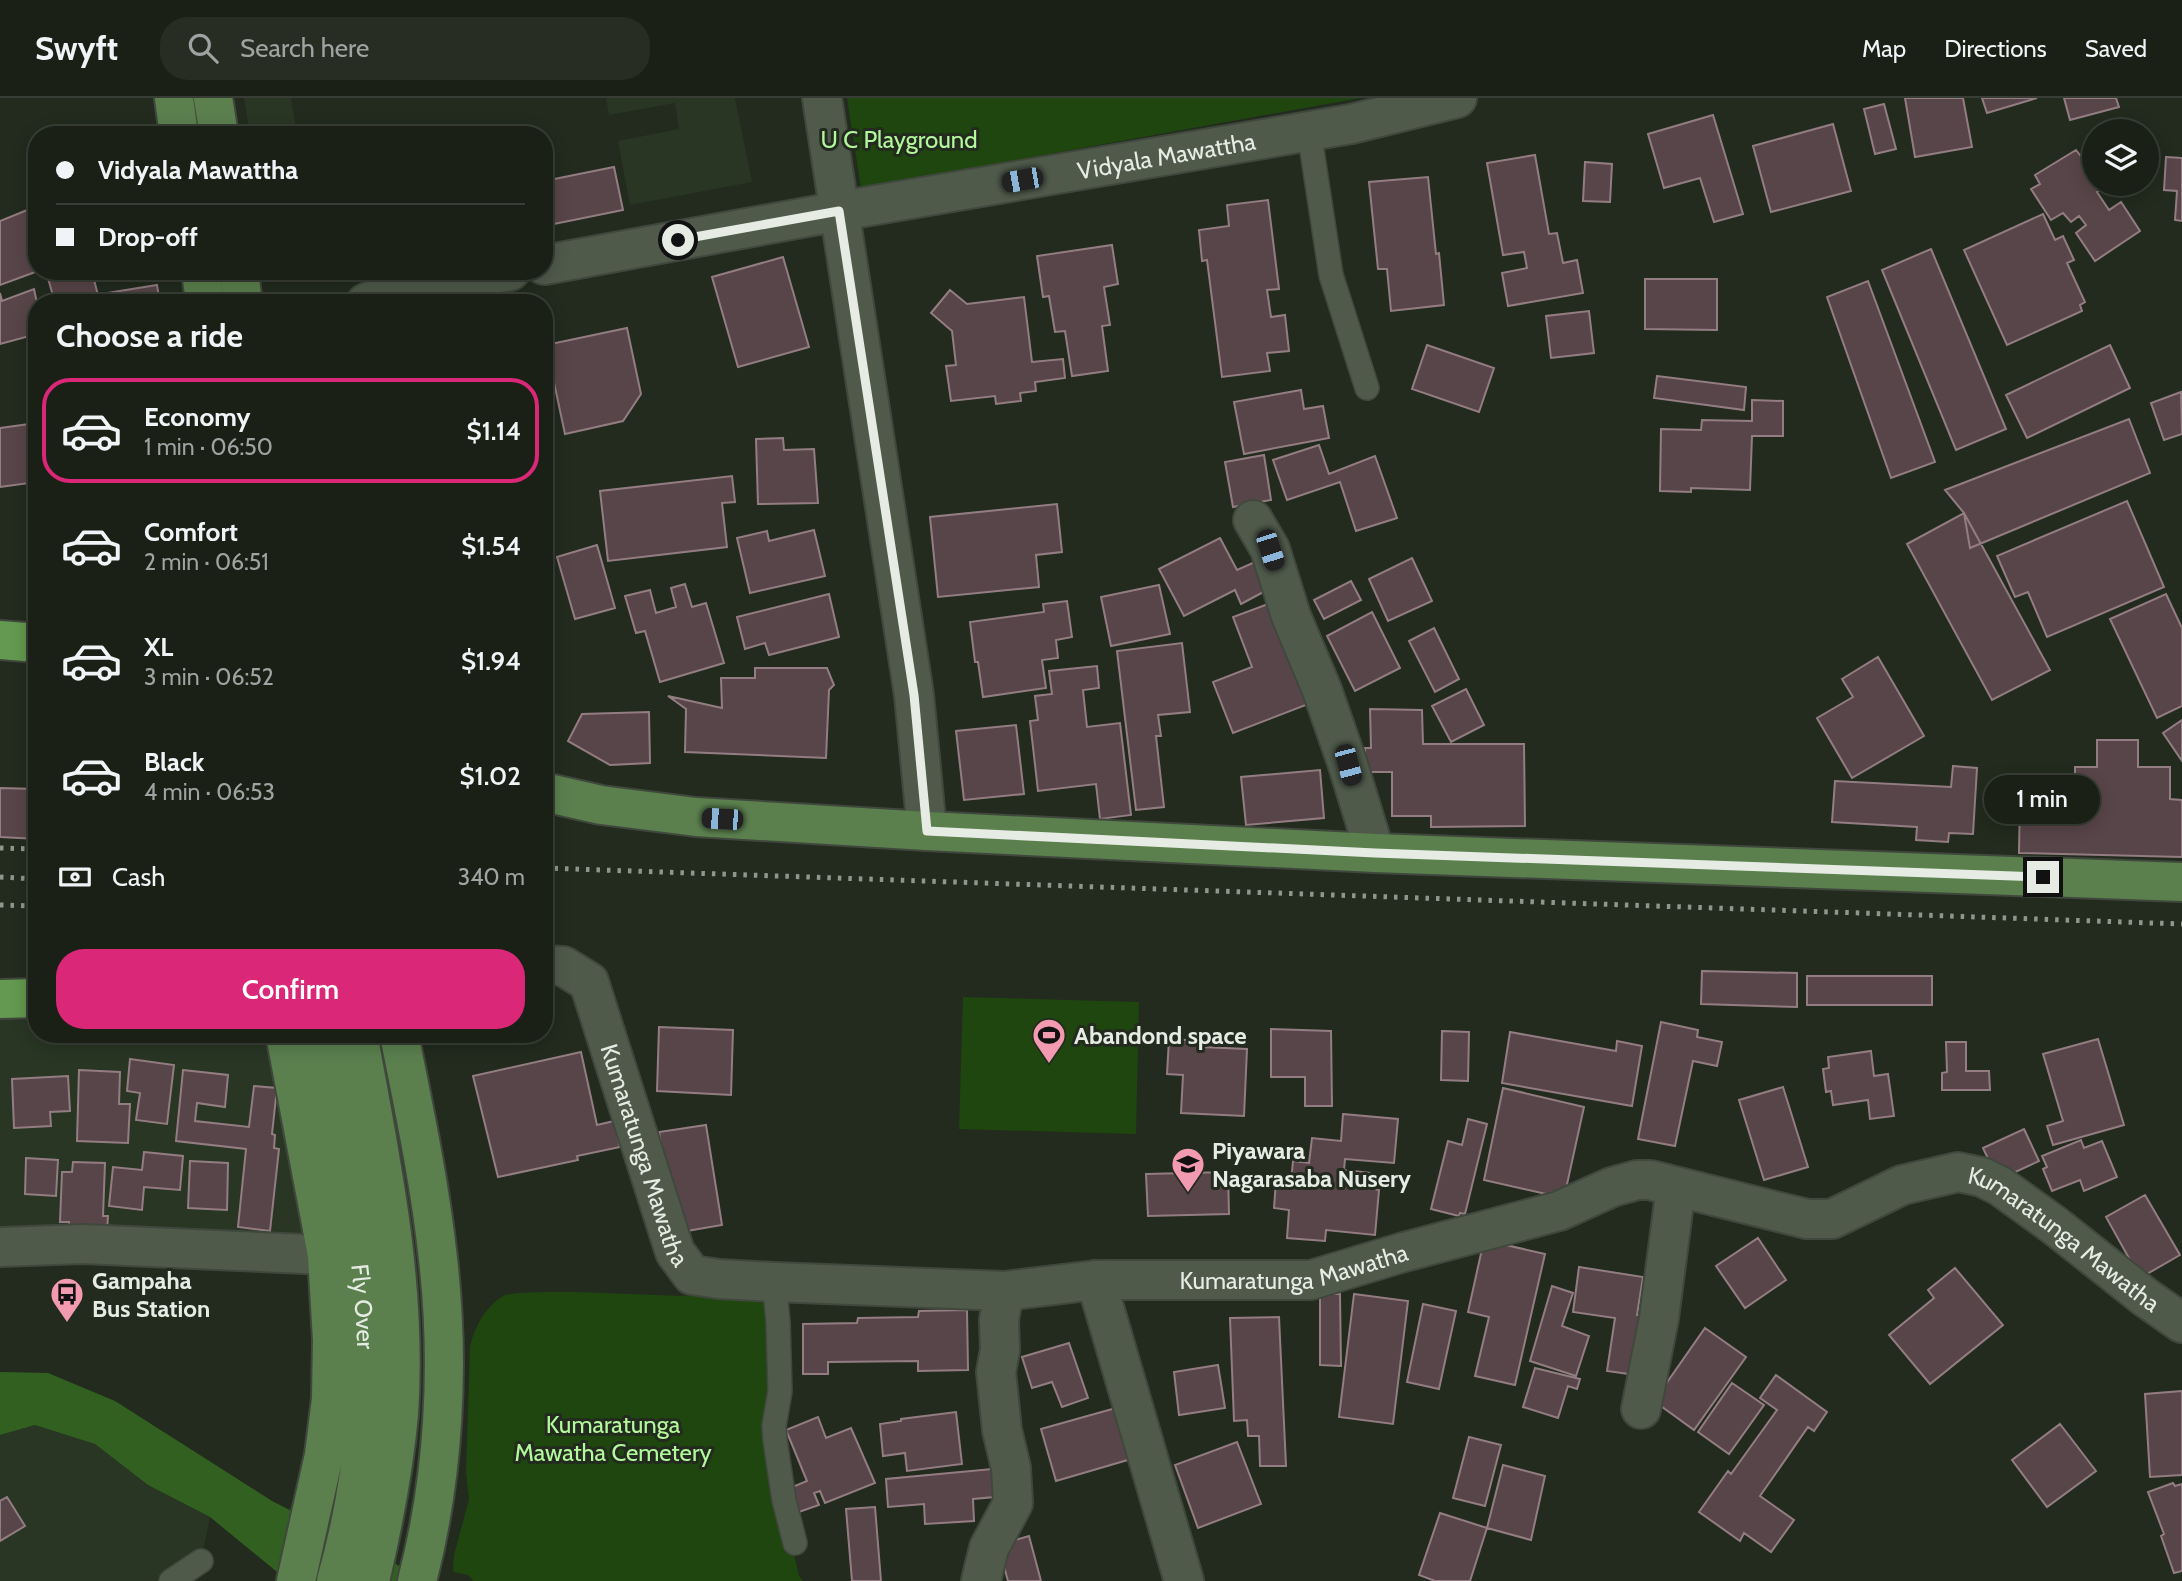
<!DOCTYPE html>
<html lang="en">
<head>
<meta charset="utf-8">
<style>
	body { margin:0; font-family:Cabin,sans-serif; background:#272d23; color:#f1f3f6; height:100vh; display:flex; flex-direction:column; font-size:26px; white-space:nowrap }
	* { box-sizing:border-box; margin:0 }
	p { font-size:23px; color:#9fa3a1 }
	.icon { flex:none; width:38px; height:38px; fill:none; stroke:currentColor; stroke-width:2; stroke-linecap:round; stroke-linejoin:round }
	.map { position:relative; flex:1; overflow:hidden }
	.panel { position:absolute; left:28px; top:196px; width:525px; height:749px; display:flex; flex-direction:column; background:#1a2016; border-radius:28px; box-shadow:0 4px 18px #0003,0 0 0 2px #383e35 }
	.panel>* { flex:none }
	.hud { position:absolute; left:28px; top:28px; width:525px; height:154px; border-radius:28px; box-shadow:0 4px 18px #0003,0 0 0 2px #383e35; display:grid; align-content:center; height:154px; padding:0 28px; background:#1a2016 }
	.buttons { position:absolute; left:2082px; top:21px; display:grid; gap:14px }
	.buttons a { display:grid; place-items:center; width:77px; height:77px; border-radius:50%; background:#1a2016; box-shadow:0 4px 18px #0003,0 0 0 2px #383e35; font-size:35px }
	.end { position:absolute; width:32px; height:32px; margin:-16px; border:9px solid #e6ece4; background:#111; box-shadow:0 0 0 4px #111 }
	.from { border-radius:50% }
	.bubble { position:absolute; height:49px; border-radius:24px; background:#1a2016; box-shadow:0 4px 18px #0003,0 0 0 2px #383e35; font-size:23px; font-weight:600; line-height:49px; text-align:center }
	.car { position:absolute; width:21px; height:42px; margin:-21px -10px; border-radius:9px; box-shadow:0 0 5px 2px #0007; background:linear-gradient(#222 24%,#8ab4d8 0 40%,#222 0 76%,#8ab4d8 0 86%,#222 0) }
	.hud b { display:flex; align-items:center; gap:24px; height:66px; font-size:26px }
	.hud b+b { border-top:2px solid #383e35 }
	.hud i { width:18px; height:18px; background:#f1f3f6 }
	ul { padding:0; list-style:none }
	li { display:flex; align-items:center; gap:21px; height:105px; margin:0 14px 10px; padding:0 14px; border:4px solid transparent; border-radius:28px }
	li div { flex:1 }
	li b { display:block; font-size:26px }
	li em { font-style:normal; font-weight:600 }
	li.current { border-color:#db2777 }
	li>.icon { width:63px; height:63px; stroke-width:1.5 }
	h2 { padding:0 28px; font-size:32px; line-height:84px }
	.pay { display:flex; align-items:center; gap:18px; height:77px; padding:0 28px; font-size:26px }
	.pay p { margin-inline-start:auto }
	.action { display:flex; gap:14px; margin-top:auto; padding:14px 28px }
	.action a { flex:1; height:80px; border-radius:28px; background:#db2777; color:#fff; font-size:28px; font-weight:600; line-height:80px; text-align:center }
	header { display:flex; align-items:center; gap:42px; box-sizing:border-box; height:98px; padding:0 35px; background:#1a2016; border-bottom:2px solid #383e35 }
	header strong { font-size:33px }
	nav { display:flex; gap:38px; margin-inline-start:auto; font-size:24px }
	.search { width:490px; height:63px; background:#272d23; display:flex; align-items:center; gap:18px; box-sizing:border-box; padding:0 24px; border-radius:28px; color:#9fa3a1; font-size:26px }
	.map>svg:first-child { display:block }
</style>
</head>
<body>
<header>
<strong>Swyft</strong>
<div class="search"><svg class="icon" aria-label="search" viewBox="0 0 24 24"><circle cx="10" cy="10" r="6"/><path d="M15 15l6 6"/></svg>Search here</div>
<nav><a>Map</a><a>Directions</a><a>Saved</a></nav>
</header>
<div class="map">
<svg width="2182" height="1483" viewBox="0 0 2182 1483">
	<rect width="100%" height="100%" fill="#222b1e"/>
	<path fill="#293624" d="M244 0H291L297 37H250Z
		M606 0H735L752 84 630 107 618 43 679 31 675 5 609 17Z
		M37 900V936H285L327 1157 0 1149V901Z
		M35 1327 95 1346 148 1387 210 1419 201 1463 171 1483H0V1337Z"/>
	<path fill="#1f460f" d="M847 0H1360L861 90Z
		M963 899 1139 904 1136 1036 959 1031Z
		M576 1194 681 1198 713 1194 766 1203 787 1426 799 1478 803 1483H474L468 1477 453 1474 454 1457 469 1401 466 1374 470 1249C474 1230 485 1209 503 1198 512 1193 562 1194 576 1194Z"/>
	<path fill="#326020" d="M0 1274 48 1275 115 1303 272 1403 429 1483H288L210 1419 148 1387 95 1346 35 1327 0 1337Z"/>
	<path fill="#584549" stroke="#937d82" stroke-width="2" d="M1905 0H1963L1972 49 1915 59Z
		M1982 0H2037L1987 15Z
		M2064 0H2116L2119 9 2070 22Z
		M1884 6 1896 51 1875 56 1864 11Z
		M1713 17 1743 116 1714 124 1700 80 1664 90 1648 36Z
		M1833 26 1851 93 1771 114 1753 48Z
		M2076 52 2080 57 2085 54 2095 70V86H2104L2106 88 2097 94 2109 112 2121 104 2140 133 2095 163 2076 135 2086 127 2079 118 2071 124 2063 115 2051 122 2031 91 2040 86 2035 77Z
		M1535 57 1549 136 1557 135 1563 165 1577 162 1583 195 1508 208 1502 175 1527 170 1524 154 1503 157 1487 65Z
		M2166 59 2182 60V123L2175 122 2177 93 2164 92Z
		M1585 64 1612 66 1610 104 1583 103Z
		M614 69 623 112 544 128V83Z
		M1428 79 1436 156 1439 155 1444 207 1391 213 1387 171H1378L1369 84Z
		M1268 102 1279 191 1267 192 1271 219 1285 217 1289 253 1267 255 1270 273 1222 279 1207 162 1202 163 1199 132 1229 128 1227 107Z
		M37 108V125L30 128 38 173 0 187V123Z
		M2043 116 2055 142 2063 138 2074 162 2067 165 2085 204 2080 207 2082 213 2007 247 1964 152Z
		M1112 147 1118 186 1104 189 1110 227 1102 228 1108 273 1072 278 1065 233 1055 234 1049 198 1043 199 1037 158Z
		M1931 151 2006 331 1956 352 1882 172Z
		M783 159 809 249 738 269 712 179Z
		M46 173H94L92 174 99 201 85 205H55Z
		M1645 181H1717V232L1645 231Z
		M1868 183 1935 364 1891 380 1827 199Z
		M157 187 160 205H108L107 195Z
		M34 191 37 205V236L0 246V195L2 203Z
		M950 192 967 206 1024 199 1032 264 1063 261 1065 280 1035 284 1036 293 1020 295 1021 303 996 306 995 298 951 303 946 268 956 267 952 233 931 215Z
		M1589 213 1594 255 1551 260 1546 218Z
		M627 230 641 296 623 323 565 336 546 247Z
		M1427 247 1494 270 1479 314 1412 291Z
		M2110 247 2130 290 2027 340 2006 297Z
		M1657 278 1746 289 1744 312 1654 300Z
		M1301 292 1304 311 1323 308 1329 340 1244 356 1234 304Z
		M2181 294 2182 336 2164 342 2151 305Z
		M1752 302 1783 303V338H1752L1750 392 1691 390V394L1660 393 1661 331 1701 332 1702 322 1752 323Z
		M2129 321 2150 375 1970 450 1964 415 1945 392Z
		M37 325V384L0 389V330Z
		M783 340 784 352 814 351 818 405 758 406 756 341Z
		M1319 347 1329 376 1375 358 1397 420 1356 433 1340 384 1287 402 1273 362Z
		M1264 357 1271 402 1233 409 1225 364Z
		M732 378 735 404 722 405 727 449 608 463 600 393Z
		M2127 403 2164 489 2047 539 2028 494 2015 499 1997 458Z
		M1057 406 1062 454 1036 457 1039 489 938 499 930 419Z
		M1964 415 2050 572 1992 602 1907 446Z
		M814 432 825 478 750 495 737 440 767 433 769 443Z
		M1220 440 1237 472 1255 464 1269 491 1241 506 1235 492 1184 518 1159 471Z
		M597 447 615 510 575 521 557 459Z
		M1412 460 1432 503 1388 523 1369 481Z
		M1351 483 1361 502 1324 521 1314 502Z
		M685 486 692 509 706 505 724 565 660 584 645 533 636 535 625 498 650 492 656 515 676 509 671 490Z
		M1159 487 1170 536 1111 548 1101 499Z
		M829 496 839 539 769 557 765 545 745 551 737 519Z
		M2166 496 2182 530V608L2157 620 2110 521Z
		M1067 503 1072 539 1056 542 1058 560 1042 562 1046 590 983 599 978 564H975L970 524 1044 514 1043 506Z
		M1268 506 1311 605 1233 635 1213 584 1252 569 1233 519Z
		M1372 514 1400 570 1355 593 1327 538Z
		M1434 530 1459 581 1435 594 1409 543Z
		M1182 545 1190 614 1158 617 1161 638H1156L1164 709 1136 712 1117 553Z
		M1878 559 1924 638 1852 680 1817 620 1853 599 1842 581Z
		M1097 568 1099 590 1083 592 1087 629 1120 625 1131 717 1100 721 1096 686 1038 693 1030 623 1038 622 1035 598 1052 596 1049 573Z
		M755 570H827L834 587 829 592 826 660 685 654 686 611 668 598 722 610 721 580H755Z
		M1466 591 1484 627 1451 644 1432 608Z
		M1370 611 1422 612 1423 646H1524L1525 728 1431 729V718H1392V674H1365V650H1371Z
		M649 614 650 665 610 667 568 643 582 616Z
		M2182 622V663L2163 635Z
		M1016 627 1024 696 964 702 956 633Z
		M2097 642H2138V669H2170V701L2182 702V759L2019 755 2020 698 2075 699V669H2097Z
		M1953 668 1977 670 1973 736 1949 735 1948 744 1916 742 1917 729 1832 724 1835 683 1951 689Z
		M1320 672 1324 720 1246 727 1241 679Z
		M0 690 37 691V741L0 739Z
		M1702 873 1797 875V909L1701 906Z
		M1807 878H1932V907H1807Z
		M1661 924 1698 932 1697 939 1722 944 1717 968 1693 963 1675 1048 1638 1041Z
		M659 929 733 932 731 997 657 993Z
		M1271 931 1331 933 1332 1008H1305V979H1271Z
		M1442 933 1469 934 1468 983 1441 982Z
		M1510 934 1616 953 1617 943 1642 948 1632 1008 1502 985Z
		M1169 941 1202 943V949L1247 951 1244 1018 1181 1015 1183 977 1167 976Z
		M2098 941 2124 1027 2053 1047 2047 1028 2063 1023 2043 956Z
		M1946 944H1966V973H1989L1990 992H1942V975L1947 974Z
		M1871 953 1874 978 1888 976 1894 1018 1870 1021 1868 1002 1833 1007 1831 993 1826 994 1823 971 1829 970 1828 959Z
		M581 954 597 1027 614 1023 620 1049 577 1058 578 1062 498 1079 473 978Z
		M130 961 174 967 167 1026 136 1022 140 995 127 993Z
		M79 972 120 974 119 1006H130L128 1045 77 1043Z
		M183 972 228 977 225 1009 197 1005 195 1023 249 1029 254 988 277 990 272 1036 275 1037 274 1050 279 1051 270 1133 238 1129 246 1051 176 1043Z
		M68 978 70 1013 50 1014 51 1028 14 1030 12 981Z
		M1783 989 1808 1069 1764 1082 1739 1002Z
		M1503 990 1584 1009 1564 1100 1484 1082Z
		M1343 1016 1398 1021 1394 1065 1345 1061 1344 1072 1370 1075 1369 1090 1379 1092 1375 1137 1326 1132 1325 1143 1287 1140 1289 1112 1274 1110 1276 1083 1291 1084 1293 1063 1309 1065 1312 1040 1341 1043Z
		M1468 1021 1487 1026 1465 1116 1460 1115 1459 1118 1431 1111 1448 1043 1462 1047Z
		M706 1027 722 1127 675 1135 659 1034Z
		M2024 1031 2039 1063 1998 1082 1983 1050Z
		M2081 1042 2084 1050 2102 1043 2117 1079 2084 1093 2080 1082 2052 1093 2043 1071 2047 1069 2042 1058Z
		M144 1054 183 1058 180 1092 144 1089 142 1112 109 1108 113 1069 142 1072Z
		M26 1060 58 1062 56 1098 25 1096Z
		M190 1063 228 1065 227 1112 188 1110Z
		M73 1064 105 1065 103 1118H108L107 1134 69 1132V1124H60L62 1074H72Z
		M1228 1074 1229 1116 1148 1118 1146 1076Z
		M2145 1097 2180 1157 2140 1180 2106 1119Z
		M1758 1140 1786 1182 1745 1210 1716 1168Z
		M1484 1142 1545 1156 1515 1287 1475 1278 1489 1219 1468 1214Z
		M1579 1169 1643 1179 1637 1217 1645 1218 1636 1277 1607 1273 1615 1220 1573 1214Z
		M1955 1170 2003 1227 1930 1286 1889 1237 1934 1200 1928 1192Z
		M1552 1188 1573 1195 1562 1228 1589 1238 1576 1278 1530 1263Z
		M1320 1196H1340L1341 1268 1320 1267Z
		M1354 1196 1408 1203 1393 1326 1339 1319Z
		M1423 1206 1456 1213 1439 1291 1407 1284Z
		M967 1212 968 1272 918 1273V1263L828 1264V1276H803V1226L857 1225 858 1220 918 1219 919 1213Z
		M1279 1219 1286 1368H1260L1259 1338H1248L1247 1322 1234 1323 1230 1220Z
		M1705 1230 1746 1259 1694 1332 1654 1303Z
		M1069 1245 1088 1300 1062 1309 1052 1284 1032 1290 1022 1259Z
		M1218 1267 1225 1310 1179 1317 1174 1274Z
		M1535 1270 1580 1281 1577 1291 1568 1288 1558 1320 1523 1309Z
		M1776 1277 1827 1314 1814 1333 1808 1329 1760 1398 1794 1422 1771 1454 1744 1435 1740 1443 1699 1414 1728 1373 1731 1376 1777 1312 1760 1300Z
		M1732 1285 1764 1307 1729 1356 1698 1334Z
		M2182 1293V1377L2150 1379 2145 1296Z
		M1123 1308 1138 1359 1056 1383 1041 1331Z
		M956 1314 962 1366 907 1373 905 1355 883 1358 880 1326 901 1323V1321Z
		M818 1319 826 1340 851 1330 875 1385 825 1405 820 1393 814 1395 819 1407 799 1414 790 1390 807 1383 786 1332Z
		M2060 1326 2096 1373 2047 1409 2012 1362Z
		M1469 1339 1501 1347 1485 1408 1453 1400Z
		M1237 1344 1261 1406 1198 1430 1175 1367Z
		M1503 1367 1545 1378 1531 1442 1487 1430Z
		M992 1371 995 1399 973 1401 974 1423 925 1426 924 1406 888 1409 886 1381Z
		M2173 1385 2175 1388 2182 1386V1473L2174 1475 2161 1438 2164 1436 2148 1394Z
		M7 1399 25 1428 0 1443V1403Z
		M875 1409 881 1483H852L846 1411Z
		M1440 1415 1487 1430 1470 1483H1435L1419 1477Z
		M1029 1438 1041 1483H1008L998 1447Z"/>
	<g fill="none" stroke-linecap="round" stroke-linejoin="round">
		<defs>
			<path id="lane" d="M1309 33 1331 177 1367 290
				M774 1184 778 1223 780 1293 774 1328 775 1342 784 1402 795 1445
				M171 1483 201 1463"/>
			<g id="street">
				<path id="s1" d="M544 167 840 113 1351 26 1457 0"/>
				<path d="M366 205 391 195 510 173"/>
				<path d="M1253 422 1270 451 1291 518 1322 592 1348 667 1375 755"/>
				<path id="s2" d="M544 867 563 868 589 884 675 1154 692 1177 719 1181 774 1184 1004 1193 1096 1182H1311L1404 1154 1559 1113 1612 1089 1637 1082H1650L1807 1121H1832L1902 1087 1958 1074 1982 1079 2000 1088 2054 1127 2145 1199 2182 1225"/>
				<path d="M0 1149 83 1146 327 1157"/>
				<path d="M1096 1182 1184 1483"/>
				<path d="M1641 1311 1659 1220 1676 1089"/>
				<path d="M981 1483 989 1450 1013 1405 1011 1370 1002 1332 996 1274 1000 1252 999 1222 1004 1193"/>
			</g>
			<path id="secondary" d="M822 0 914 597 927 733"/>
			<g id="primary">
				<path d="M174 0 179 37"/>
				<path d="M213 0 219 37"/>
				<path d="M201 173 205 205"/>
				<path d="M239 173 243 205"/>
				<path d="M544 694 601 707 696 719 927 733 1375 755 2182 784"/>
				<path d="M285 936 327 1157 332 1242 331 1301 324 1357 296 1483"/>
				<path id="s3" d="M321 936C346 1062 373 1192 365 1321 361 1376 351 1430 336 1483"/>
				<path d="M358 936C381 1061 408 1188 399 1316 394 1372 383 1428 370 1483"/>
				<path d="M399 936C414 1011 430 1086 438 1161 450 1267 444 1380 417 1483"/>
			</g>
			<path id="highway" d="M0 542 37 545
				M0 901 37 900"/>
		</defs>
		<use href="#lane" stroke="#40483d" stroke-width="26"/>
		<use href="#street" stroke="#40483d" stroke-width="42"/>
		<use href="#secondary" stroke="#40483d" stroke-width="42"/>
		<use href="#primary" stroke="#40483d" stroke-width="42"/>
		<use href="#highway" stroke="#40483d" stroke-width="42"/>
		<use href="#lane" stroke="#4f5a4b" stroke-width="23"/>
		<use href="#street" stroke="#4f5a4b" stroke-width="38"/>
		<use href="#secondary" stroke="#4f5a4b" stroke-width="38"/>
		<use href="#primary" stroke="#5b804e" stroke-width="38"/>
		<use href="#highway" stroke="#639950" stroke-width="38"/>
		<path stroke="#8f968c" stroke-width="5" stroke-dasharray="3.5 7" stroke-linecap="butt" d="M0 750 37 751
			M544 770 2182 826
			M0 779 37 781
			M0 807 37 808"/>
	</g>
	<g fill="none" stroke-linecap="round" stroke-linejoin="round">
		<path stroke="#e6ece4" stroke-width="9" d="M678 142 839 113 914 597 927 733 1375 755 2043 779"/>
	</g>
	<defs>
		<symbol id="stadium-pin" viewBox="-11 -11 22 30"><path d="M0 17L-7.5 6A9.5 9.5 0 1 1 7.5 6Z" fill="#f29aaf" stroke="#222b1e"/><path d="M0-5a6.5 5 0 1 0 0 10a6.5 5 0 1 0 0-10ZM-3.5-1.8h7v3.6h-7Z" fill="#111"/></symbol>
		<symbol id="school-pin" viewBox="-11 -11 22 30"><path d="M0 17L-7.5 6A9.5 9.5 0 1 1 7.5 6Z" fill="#f29aaf" stroke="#222b1e"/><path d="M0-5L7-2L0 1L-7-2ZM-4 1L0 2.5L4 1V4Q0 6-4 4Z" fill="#111"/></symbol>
		<symbol id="bus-pin" viewBox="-11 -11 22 30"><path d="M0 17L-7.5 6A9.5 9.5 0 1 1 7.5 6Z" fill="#f29aaf" stroke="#222b1e"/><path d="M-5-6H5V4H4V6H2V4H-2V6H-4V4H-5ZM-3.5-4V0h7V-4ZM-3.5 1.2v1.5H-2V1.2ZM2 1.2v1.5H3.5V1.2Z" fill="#111"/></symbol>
	</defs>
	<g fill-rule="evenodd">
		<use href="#stadium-pin" x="1030" y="918" width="38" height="52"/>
		<use href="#school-pin" x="1169" y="1047" width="38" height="52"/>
		<use href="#bus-pin" x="48" y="1177" width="38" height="52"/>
	</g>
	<g text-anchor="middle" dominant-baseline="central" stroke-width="6" stroke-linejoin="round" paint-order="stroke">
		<g font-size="24" fill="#b4f89d" stroke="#222b1e">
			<text x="899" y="41">U C Playground</text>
			<text x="613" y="1326">Kumaratunga<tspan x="613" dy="28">Mawatha Cemetery</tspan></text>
		</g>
		<g font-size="24" fill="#e6ece4" stroke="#222b1e">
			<text stroke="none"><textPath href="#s1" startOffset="632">Vidyala Mawattha</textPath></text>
			<text stroke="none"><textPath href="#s2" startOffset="231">Kumaratunga Mawatha</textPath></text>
			<text stroke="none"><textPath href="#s2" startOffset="1785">Kumaratunga Mawatha</textPath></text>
			<text stroke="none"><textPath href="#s2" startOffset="966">Kumaratunga Mawatha</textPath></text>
			<text stroke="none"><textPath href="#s3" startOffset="276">Fly Over</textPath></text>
		</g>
		<g font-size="24" font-weight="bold" fill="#e6ece4" stroke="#222b1e" text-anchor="start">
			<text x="1074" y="937">Abandond space</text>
			<text x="1212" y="1052">Piyawara<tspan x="1212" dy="28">Nagarasaba Nusery</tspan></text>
			<text x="92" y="1182">Gampaha<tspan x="92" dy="28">Bus Station</tspan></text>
		</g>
	</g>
</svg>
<div class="buttons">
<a><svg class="icon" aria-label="layers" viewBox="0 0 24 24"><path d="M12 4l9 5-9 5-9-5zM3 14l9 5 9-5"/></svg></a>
</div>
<i class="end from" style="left:678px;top:142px"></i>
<i class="end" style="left:2043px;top:779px"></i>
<div class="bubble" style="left:1984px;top:677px;width:116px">1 min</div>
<i class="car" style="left:1022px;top:82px;rotate:260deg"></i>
<i class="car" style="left:1270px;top:452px;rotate:162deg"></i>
<i class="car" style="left:1348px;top:667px;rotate:165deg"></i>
<i class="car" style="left:722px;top:721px;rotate:273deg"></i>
<div class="hud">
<b><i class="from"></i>Vidyala Mawattha</b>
<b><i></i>Drop-off</b>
</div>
<section class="panel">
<h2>Choose a ride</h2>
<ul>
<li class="current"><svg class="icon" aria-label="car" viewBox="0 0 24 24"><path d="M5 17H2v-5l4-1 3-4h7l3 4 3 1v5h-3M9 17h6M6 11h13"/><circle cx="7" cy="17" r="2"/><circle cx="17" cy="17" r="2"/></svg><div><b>Economy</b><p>1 min · 06:50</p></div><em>$1.14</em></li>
<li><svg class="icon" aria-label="car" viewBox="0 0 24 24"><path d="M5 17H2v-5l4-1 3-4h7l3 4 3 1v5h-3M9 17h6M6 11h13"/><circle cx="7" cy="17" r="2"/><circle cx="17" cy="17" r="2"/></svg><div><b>Comfort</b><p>2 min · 06:51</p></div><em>$1.54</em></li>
<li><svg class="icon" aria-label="car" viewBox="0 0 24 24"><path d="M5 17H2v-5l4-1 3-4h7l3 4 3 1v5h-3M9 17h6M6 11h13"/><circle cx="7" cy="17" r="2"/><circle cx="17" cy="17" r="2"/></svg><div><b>XL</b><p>3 min · 06:52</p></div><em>$1.94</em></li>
<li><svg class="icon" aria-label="car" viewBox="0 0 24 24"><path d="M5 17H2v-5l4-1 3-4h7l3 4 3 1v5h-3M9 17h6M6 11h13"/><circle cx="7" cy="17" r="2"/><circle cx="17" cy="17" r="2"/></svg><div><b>Black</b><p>4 min · 06:53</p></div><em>$1.02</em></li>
</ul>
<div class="pay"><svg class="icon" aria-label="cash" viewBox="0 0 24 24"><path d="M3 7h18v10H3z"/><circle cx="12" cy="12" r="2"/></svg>Cash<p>340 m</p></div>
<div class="action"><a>Confirm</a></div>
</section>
</div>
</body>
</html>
